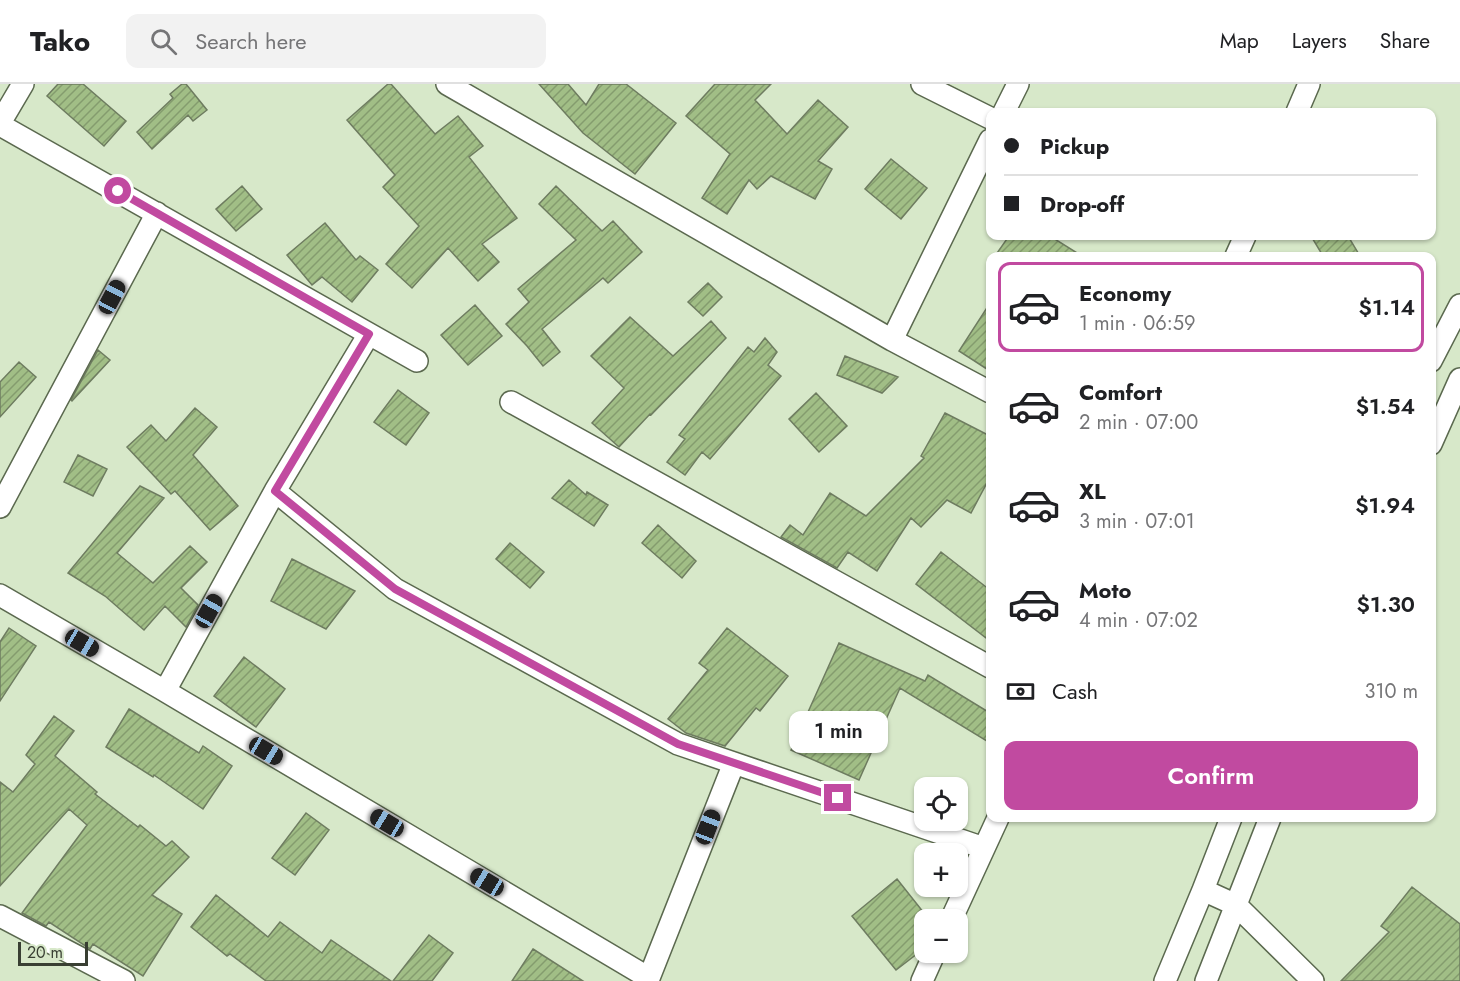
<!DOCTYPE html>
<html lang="en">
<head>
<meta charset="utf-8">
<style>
	body { margin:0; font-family:Jost,sans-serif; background:#f2f2f2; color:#202124; height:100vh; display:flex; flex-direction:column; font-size:22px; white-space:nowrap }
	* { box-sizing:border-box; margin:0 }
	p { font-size:20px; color:#757577 }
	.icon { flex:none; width:33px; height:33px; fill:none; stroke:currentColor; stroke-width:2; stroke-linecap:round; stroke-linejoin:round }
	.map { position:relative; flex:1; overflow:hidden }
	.details { position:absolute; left:986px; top:168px; width:450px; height:570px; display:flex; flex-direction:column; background:#fff; border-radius:12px; box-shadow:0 2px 4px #0004 }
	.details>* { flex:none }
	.hud { position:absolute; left:986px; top:24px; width:450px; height:132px; border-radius:12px; box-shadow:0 2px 4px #0004; display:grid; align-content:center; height:132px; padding:0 18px; background:#fff }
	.tools { position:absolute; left:914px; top:693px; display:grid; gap:12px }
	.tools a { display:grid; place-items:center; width:54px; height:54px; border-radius:12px; background:#fff; box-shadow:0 2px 4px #0004; font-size:30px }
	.scale { position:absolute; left:18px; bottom:15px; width:70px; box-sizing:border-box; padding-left:6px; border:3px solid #393f33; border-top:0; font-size:16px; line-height:21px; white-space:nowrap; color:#393f33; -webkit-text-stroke:4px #d7e8c9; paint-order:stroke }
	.end { position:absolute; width:27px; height:27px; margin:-14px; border:8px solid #c14aa0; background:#fff; box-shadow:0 0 0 3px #fff }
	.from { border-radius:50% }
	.bubble { position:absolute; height:42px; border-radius:12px; background:#fff; box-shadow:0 2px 4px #0004; font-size:20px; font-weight:600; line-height:42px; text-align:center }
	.car { position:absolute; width:18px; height:36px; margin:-18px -9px; border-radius:8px; box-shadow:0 0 4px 2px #0007; background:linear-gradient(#222 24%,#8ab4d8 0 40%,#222 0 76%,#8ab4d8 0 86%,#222 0) }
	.hud b { display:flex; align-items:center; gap:21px; height:57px; font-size:22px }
	.hud b+b { border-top:2px solid #e0e0e0 }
	.hud i { width:15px; height:15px; background:#202124 }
	ul { padding:10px 0 0; list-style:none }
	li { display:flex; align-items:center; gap:18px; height:90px; margin:0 12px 9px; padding:0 6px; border:3px solid transparent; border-radius:12px }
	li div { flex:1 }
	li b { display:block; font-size:22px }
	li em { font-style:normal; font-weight:600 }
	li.current { border-color:#c14aa0 }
	li>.icon { width:54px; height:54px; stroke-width:1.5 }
	.pay { display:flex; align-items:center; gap:15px; height:66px; padding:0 18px; font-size:22px }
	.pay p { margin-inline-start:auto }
	.cta { display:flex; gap:12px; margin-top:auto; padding:12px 18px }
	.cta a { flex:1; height:69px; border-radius:12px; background:#c14aa0; color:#fff; font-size:24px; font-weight:600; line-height:69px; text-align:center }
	header { display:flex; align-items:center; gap:36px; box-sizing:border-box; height:84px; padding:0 30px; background:#fff; border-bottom:2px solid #e0e0e0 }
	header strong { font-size:28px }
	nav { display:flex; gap:33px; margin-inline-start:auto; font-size:21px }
	.search { width:420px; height:54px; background:#f2f2f2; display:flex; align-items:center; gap:15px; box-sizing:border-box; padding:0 21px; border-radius:12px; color:#757577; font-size:22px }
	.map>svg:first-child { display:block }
</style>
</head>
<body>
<header>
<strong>Tako</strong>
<div class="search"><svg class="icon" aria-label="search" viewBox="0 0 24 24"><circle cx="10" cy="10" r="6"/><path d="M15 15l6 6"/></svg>Search here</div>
<nav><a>Map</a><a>Layers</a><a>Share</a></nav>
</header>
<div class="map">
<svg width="1460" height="897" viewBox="0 0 1460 897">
	<defs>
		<pattern id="building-hatch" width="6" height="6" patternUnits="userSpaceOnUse" patternTransform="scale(1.5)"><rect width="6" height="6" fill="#a1be86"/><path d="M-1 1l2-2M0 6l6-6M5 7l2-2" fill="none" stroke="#849c6e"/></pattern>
	</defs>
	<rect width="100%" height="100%" fill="#d7e8c9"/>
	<path fill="url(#building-hatch)" stroke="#6e7c60" stroke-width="1.5" d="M58 0H83L126 37 104 62 47 12Z
		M182 0H186L207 26 193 37 188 31 152 65 137 48 173 14 170 10Z
		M388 0H391L435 50 458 32 483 62 469 73 517 134 482 160 499 178 478 197 448 164 412 204 386 180 419 142 383 103 395 91 347 36Z
		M539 0H568L586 21 599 0H626L676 39 635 90 583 49Z
		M715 0H771L755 16 787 50 818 16 848 43 818 77 832 85 815 115 771 92 757 105 749 96 727 130 702 114 730 70 686 32Z
		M891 75 927 104 901 135 865 105Z
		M242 102 262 125 236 147 216 125Z
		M556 102 602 147 613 137 642 168 608 199 603 194 542 245 560 268 543 282 527 262 506 240 529 218 518 205 576 156 539 120Z
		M325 139 356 176 360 172 378 186 352 218 322 193 312 201 287 171Z
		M1009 152H1050L1082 172H995Z
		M1311 152H1348L1360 172H1323Z
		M708 199 722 213 703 232 688 218Z
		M990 219V287L959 267Z
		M475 221 502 252 468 281 441 251Z
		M630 233 673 272 711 237 726 254 651 331 650 330 619 363 592 339 624 304 591 272Z
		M765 254 777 268 768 281 781 292 710 375 702 368 685 391 667 378 685 355 679 351 748 263 754 268Z
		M98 266 110 276 72 317 71 316Z
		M845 272 898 293 882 309 837 291Z
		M19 278 36 293 0 333V298Z
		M398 306 429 329 406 361 374 338Z
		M816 309 847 342 819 368 789 335Z
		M195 324 217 343 193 371 238 422 210 446 175 407 171 410 127 363 151 341 166 357Z
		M945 329 990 352V393L971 429 947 416 921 443 911 434 877 487 848 468 837 484 781 453 790 441 803 451 830 409 866 432 924 374 921 372Z
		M78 371 107 385 93 412 64 398Z
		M569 396 586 411 587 408 608 421 594 442 552 414Z
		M140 402 164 414 117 469 153 499 190 462 207 478 181 504 198 521 186 543 165 522 144 546 105 512 68 489Z
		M658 441 696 477 682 494 642 459Z
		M510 459 544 488 530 504 496 475Z
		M941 468 990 506V557L916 500Z
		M292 475 355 507 326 545 271 517Z
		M9 544 36 562 0 617V558Z
		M727 544 788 592 760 627 756 624 725 662 686 649 668 635 708 586 699 579Z
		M839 559 925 597 928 591 990 629V659L900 604 859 696 791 666Z
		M244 573 285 605 256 643 214 612Z
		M129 625 199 669 203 662 232 682 203 725 154 691 153 693 106 663Z
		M54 632 74 647 55 672 97 708 95 710 138 743 140 741 166 762 172 757 189 773 152 811 182 830 143 892 93 860 90 865 49 838 46 842 22 829 87 741 69 725 0 802V698L13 708 35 680 26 671Z
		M306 729 329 746 295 791 272 774Z
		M897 795 924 829V862L922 866 896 886 852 832Z
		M1412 803 1460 840V897H1341L1389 848 1381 842Z
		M216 811 268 853 280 838 322 869 331 856 391 897H266L230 870 227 872 191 843Z
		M429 851 453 869 432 897H393Z
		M533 865 583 897H512Z"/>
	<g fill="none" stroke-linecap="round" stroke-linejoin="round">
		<defs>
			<path id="street" d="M447 0 892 256
				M922 0 990 34
				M1004 28 1018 0
				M1297 28 1309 0
				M0 39 23 0
				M0 41 417 277
				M990 56 892 256 990 308
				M1236 172 1245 152
				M1431 277 1460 221
				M511 318 990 583
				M1431 360 1460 295
				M275 407 369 250
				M0 423 157 129
				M0 511 165 607 275 407 395 505 678 660 984 764
				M165 607 649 894 734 679
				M1203 806 1236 821 1313 897
				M0 832 124 897
				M951 836 998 734
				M922 897 935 868
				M1165 897 1203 806 1231 734
				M1206 897 1270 734"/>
		</defs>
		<use href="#street" stroke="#5b694f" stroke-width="24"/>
		<use href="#street" stroke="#fff" stroke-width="21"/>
	</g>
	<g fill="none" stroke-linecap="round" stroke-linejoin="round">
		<path stroke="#c14aa0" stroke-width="8" d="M118 107 369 250 275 407 395 505 638 638 678 660 838 714"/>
	</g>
</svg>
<div class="tools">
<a><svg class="icon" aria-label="locate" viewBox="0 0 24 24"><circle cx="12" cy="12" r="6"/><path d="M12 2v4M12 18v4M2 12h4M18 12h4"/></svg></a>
<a>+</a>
<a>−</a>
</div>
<div class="scale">20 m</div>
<i class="end from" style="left:118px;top:107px"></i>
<i class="end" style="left:838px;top:714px"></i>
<div class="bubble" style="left:789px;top:627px;width:99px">1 min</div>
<i class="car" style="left:112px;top:213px;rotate:28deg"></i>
<i class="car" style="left:209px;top:527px;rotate:29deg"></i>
<i class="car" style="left:82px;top:559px;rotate:120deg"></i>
<i class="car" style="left:266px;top:667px;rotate:121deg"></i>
<i class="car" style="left:387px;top:739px;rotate:301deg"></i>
<i class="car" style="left:708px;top:743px;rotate:21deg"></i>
<i class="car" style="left:487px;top:798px;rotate:301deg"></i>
<div class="hud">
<b><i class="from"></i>Pickup</b>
<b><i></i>Drop-off</b>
</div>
<section class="details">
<ul>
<li class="current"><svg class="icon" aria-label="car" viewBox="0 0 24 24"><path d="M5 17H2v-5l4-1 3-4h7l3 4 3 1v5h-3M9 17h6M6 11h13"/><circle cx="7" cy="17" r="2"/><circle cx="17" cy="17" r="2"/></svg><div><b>Economy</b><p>1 min · 06:59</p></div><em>$1.14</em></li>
<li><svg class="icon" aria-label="car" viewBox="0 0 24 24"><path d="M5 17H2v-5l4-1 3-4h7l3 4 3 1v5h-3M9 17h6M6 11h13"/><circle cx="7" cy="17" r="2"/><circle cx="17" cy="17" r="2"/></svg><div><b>Comfort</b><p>2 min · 07:00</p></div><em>$1.54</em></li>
<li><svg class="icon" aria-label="car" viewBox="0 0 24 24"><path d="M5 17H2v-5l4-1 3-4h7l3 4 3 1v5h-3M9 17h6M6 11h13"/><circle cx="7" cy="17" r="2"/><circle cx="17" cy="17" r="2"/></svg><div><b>XL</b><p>3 min · 07:01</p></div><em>$1.94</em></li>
<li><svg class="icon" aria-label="car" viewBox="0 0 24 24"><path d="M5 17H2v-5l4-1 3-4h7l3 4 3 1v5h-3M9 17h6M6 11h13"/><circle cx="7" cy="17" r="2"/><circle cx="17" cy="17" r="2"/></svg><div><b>Moto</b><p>4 min · 07:02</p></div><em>$1.30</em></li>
</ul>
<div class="pay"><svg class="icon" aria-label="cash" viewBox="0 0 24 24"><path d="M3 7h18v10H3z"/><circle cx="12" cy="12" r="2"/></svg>Cash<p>310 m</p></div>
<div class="cta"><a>Confirm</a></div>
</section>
</div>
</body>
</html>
